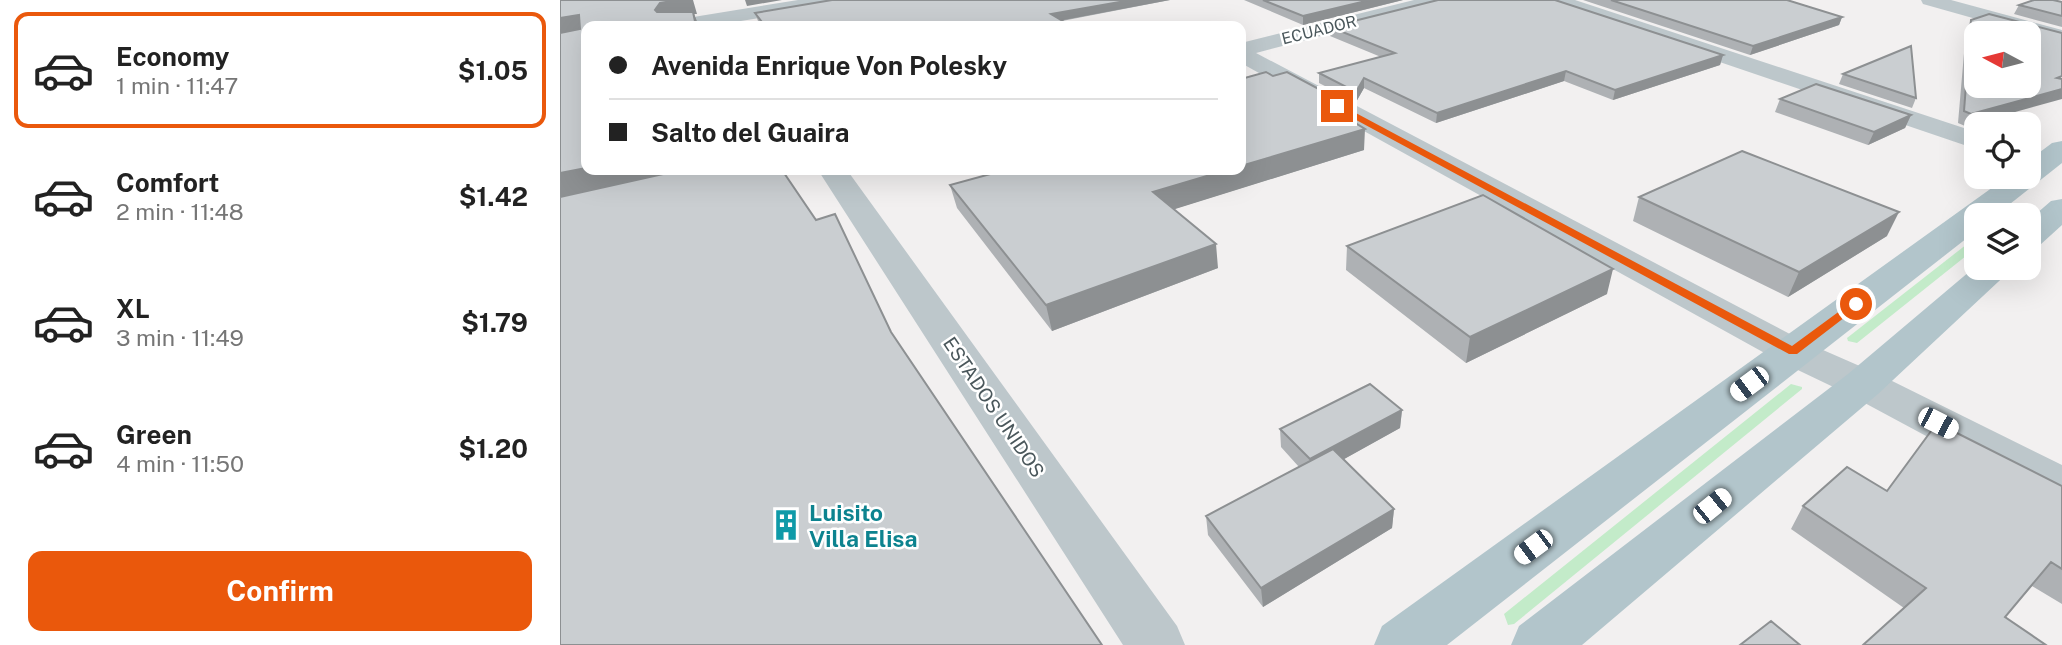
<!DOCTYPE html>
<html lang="en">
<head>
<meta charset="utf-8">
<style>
	body { margin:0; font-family:"Public Sans",sans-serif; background:#f2f2f2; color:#222; height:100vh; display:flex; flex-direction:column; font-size:26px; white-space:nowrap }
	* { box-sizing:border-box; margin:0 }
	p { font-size:23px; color:#767676 }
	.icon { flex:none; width:38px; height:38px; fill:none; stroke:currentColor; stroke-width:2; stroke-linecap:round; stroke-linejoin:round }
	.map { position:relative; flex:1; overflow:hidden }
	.sheet { display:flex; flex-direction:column; background:#fff; width:560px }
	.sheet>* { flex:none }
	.banner { position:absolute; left:21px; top:21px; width:665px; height:154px; border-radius:14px; box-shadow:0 7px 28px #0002; display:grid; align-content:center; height:154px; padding:0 28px; background:#fff }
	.needle { width:46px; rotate:277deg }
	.tools { position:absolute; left:1404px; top:21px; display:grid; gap:14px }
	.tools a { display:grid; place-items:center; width:77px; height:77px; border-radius:14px; background:#fff; box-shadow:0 7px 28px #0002; font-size:35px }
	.end { position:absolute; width:32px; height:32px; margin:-16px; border:9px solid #ea580c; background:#fff; box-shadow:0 0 0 4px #fff }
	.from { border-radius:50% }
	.car { position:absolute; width:21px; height:42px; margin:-21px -10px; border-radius:9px; box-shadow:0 0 5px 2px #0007; background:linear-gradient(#fff 24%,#345 0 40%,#fff 0 76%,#345 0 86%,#fff 0) }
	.banner b { display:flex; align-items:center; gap:24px; height:66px; font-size:26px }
	.banner b+b { border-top:2px solid #e0e0e0 }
	.banner i { width:18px; height:18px; background:#222 }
	ul { padding:12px 0 0; list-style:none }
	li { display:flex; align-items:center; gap:21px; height:116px; margin:0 14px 10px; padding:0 14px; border:4px solid transparent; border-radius:14px }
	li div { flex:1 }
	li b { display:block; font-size:26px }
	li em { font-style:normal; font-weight:700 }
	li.active { border-color:#ea580c }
	li>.icon { width:63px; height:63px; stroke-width:1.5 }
	.cta { display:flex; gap:14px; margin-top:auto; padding:14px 28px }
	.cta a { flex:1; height:80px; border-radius:14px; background:#ea580c; color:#fff; font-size:28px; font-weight:700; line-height:80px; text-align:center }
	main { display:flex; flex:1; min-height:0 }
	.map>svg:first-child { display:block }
</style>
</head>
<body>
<main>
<section class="sheet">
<ul>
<li class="active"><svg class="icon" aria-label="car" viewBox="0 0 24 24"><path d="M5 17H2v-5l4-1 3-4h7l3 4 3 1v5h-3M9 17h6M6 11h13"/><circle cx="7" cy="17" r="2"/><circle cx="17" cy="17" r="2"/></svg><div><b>Economy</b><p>1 min · 11:47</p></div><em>$1.05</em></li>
<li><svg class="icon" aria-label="car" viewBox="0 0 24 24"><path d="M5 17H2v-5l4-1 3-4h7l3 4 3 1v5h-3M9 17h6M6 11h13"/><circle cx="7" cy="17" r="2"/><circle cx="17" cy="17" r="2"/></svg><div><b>Comfort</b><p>2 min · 11:48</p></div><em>$1.42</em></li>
<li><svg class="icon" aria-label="car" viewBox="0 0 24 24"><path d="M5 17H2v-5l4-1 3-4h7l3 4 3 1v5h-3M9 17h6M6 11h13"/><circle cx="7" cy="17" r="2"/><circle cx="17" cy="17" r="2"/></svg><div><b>XL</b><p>3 min · 11:49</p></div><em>$1.79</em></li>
<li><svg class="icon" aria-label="car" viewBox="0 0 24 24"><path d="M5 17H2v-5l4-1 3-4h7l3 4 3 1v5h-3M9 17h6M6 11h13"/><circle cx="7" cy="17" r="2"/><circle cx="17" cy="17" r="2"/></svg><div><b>Green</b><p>4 min · 11:50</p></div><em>$1.20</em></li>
</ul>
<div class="cta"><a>Confirm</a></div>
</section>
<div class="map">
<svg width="1502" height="645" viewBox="0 0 1502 645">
	<rect width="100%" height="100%" fill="#f2f0f0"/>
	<path fill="#c3ebc9" d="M1416 237V248L1297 343 1288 341 1287 338Z
		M1231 384 1242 387V389L954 624 948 625 944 614Z"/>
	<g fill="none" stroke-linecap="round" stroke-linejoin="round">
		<path fill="#bdc7cb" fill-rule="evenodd" d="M238 0H282L273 6 150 26H105L108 22 115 20Z
			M854 0H886L884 4 696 53 1247 343 1318 374 1502 465V505L1485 500 1288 394 1219 361 681 63V43Z
			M987 0H1015L1416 132V149L989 4Z
			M1361 0H1391L1502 30V43L1363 4Z
			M258 170H287L617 626 625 645H563Z"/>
		<path fill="#b2c5cb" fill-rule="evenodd" d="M1502 141V163L1436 215H1416V231L887 645H814L822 626 1447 177H1468V161L1492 143Z
			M1502 199V225L1480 245 1468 248V221L1491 201Z
			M1416 266 1453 268 1318 394 1022 645H951L959 626 1288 374Z"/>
	</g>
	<path fill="#aeb1b4" d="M272 0H610L502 21 511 26H202L198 21 195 13Z
		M684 0H843L743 25Z
		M1023 0H1227L1282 17 1279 25 1190 55Z
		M1502 2V27L1454 14 1459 5Z
		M1411 20 1502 33 1405 126 1398 123 1406 30Z
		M770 27 1163 55 1160 65 1053 100 1004 81 876 123 804 88 796 102 759 83V73L821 57 770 36Z
		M1283 74 1356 98 1352 108 1279 84Z
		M1220 99 1351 115 1345 128 1308 145 1215 112Z
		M785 116 804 150 614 209 658 268 492 331 397 208 390 185 681 170Z
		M1079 197 1327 236 1228 297 1073 221Z
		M787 246 1047 294 906 363 786 270Z
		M842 410 840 428 784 459 834 509 832 528 703 607 648 535 646 516 739 467 721 447 720 429Z
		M1502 486V604L1472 586 1445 617 1344 608 1231 529 1243 506 1327 491Z"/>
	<path fill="#8d9092" d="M118 0H133L137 14H134L139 26H132L107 19 95 10 100 3Z
		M185 0H222L187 6Z
		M571 0H610L493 22 491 14Z
		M810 0H843L743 25V16Z
		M19 15 26 29 0 37V18Z
		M1282 17 1279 25 1190 55 1193 46Z
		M1163 55 1160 65 1053 100 1055 90Z
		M1006 71 1004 81 876 123 877 113Z
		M804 78V88L796 102V92Z
		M1502 89V99L1405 126 1411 114Z
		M785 103 784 123 779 113Z
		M1351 115 1345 128 1308 145 1314 132Z
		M805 129 804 150 596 215 593 192 667 170H681V166Z
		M26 168V170H124L0 198V173Z
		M1339 212 1327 236 1228 297 1239 272Z
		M656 244 658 268 492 331 486 305Z
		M1053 269 1047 294 906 363 910 337Z
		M842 410 840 428 750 478V459Z
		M834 509 832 528 703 607 701 588Z"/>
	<path fill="#caced1" stroke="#8d9092" stroke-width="2" fill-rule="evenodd" d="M0 0H118L100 3 95 10 97 12H133L136 26H26V168L0 173V33L20 29 19 15 0 18Z
		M272 0H571L491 14 511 26H205L195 13Z
		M703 0H810L743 16Z
		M878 0H995L1163 55 1055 90 1006 71 877 113 804 78 796 92 759 73 835 53 770 27Z
		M1051 0H1227L1282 17 1193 46Z
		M1474 0H1493L1502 2V16L1459 5Z
		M1429 14 1502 33V76L1497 78 1502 79V89L1411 114 1404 111 1411 20ZM1416 33H1468V86H1416Z
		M1351 46 1356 98 1283 74Z
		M706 72 713 76 727 72 785 103 779 113 805 129 681 166V79Z
		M1256 84 1351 115 1314 132 1220 99Z
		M1182 151 1339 212 1239 272 1079 197Z
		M121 170H222L256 220 275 214 331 332 542 645H0V197Z
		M445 170H667L593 192 656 244 486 305 390 185Z
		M923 195 1053 269 910 337 787 246Z
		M810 384 842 410 750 459 720 429Z
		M1377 423 1502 486V569L1491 562 1445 617 1486 645H1303L1366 588 1243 506 1287 467 1327 491Z
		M773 449 834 509 701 588 646 516Z
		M1211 621 1240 645H1180Z"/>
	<path fill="#ea580c" d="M774 104H779L1232 346 1292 302 1302 304 1237 354H1229L774 108Z"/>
	<defs>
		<symbol id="building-bare" viewBox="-9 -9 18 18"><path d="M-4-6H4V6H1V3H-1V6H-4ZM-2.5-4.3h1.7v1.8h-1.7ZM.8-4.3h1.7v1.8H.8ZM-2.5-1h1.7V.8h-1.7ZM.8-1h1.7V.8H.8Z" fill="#0f9aa8" stroke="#fff" stroke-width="2.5" paint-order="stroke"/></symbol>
	</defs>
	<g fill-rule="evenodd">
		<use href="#building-bare" x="204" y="503" width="44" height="44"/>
	</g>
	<g text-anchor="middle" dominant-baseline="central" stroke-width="5" stroke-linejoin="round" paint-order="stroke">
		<g font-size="16" fill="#4a575b" stroke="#fff">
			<text transform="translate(759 30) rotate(-14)">ECUADOR</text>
		</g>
		<g font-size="19" fill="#4a575b" stroke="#fff">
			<text transform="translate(434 407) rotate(56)">ESTADOS UNIDOS</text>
		</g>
		<g font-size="23" font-weight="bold" fill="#0d838f" stroke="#fff" text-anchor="start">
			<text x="249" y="512">Luisito<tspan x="249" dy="26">Villa Elisa</tspan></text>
		</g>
	</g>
</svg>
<div class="tools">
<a><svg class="needle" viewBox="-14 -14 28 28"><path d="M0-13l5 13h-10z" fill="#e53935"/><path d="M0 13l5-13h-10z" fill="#767676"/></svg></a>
<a><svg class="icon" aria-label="locate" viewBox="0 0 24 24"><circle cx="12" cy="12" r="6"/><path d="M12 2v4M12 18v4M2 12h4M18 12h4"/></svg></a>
<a><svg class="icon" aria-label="layers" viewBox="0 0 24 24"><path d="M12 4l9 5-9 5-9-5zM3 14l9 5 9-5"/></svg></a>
</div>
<i class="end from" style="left:1296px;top:304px"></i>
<i class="end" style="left:777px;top:106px"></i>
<i class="car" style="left:1189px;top:384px;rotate:233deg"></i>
<i class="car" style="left:1378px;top:423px;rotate:117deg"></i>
<i class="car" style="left:1152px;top:506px;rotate:51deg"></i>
<i class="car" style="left:973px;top:547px;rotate:233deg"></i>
<div class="banner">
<b><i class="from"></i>Avenida Enrique Von Polesky</b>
<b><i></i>Salto del Guaira</b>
</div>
</div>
</main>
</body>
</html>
